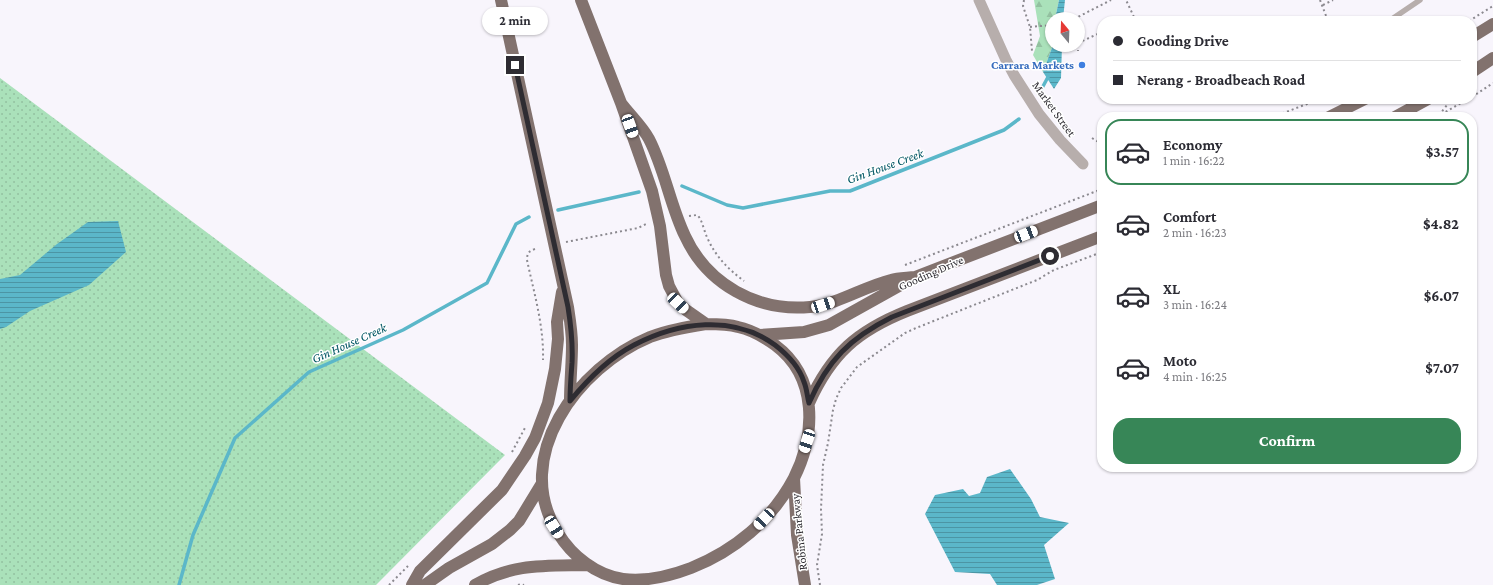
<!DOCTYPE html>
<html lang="en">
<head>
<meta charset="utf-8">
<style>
	body { margin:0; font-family:"Crimson Pro",serif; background:#f7f7f7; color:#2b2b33; height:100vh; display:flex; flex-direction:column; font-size:15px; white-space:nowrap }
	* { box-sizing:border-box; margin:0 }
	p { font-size:13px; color:#7c7c81 }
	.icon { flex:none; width:22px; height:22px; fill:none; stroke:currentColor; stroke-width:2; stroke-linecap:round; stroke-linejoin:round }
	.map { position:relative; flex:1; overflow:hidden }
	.drawer { position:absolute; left:1097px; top:112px; width:380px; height:360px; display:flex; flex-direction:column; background:#fff; border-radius:16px; box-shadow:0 1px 3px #0004 }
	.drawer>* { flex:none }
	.guide { position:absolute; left:1097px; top:16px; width:380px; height:88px; border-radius:16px; box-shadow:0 1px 3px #0004; display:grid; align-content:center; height:88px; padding:0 16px; background:#fff }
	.needle { width:26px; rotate:341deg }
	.controls { position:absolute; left:1045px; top:12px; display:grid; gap:8px }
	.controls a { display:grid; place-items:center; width:40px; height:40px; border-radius:50%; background:#fff; box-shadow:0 1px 3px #0004; font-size:20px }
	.end { position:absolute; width:18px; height:18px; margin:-9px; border:5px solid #2e2c32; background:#fff; box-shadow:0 0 0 2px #fff }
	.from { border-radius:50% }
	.bubble { position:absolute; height:28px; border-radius:14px; background:#fff; box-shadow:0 1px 3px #0004; font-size:13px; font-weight:700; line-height:28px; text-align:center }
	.car { position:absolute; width:12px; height:24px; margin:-12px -6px; border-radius:5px; box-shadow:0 0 3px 1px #0007; background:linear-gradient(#fff 24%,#345 0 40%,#fff 0 76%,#345 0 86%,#fff 0) }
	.guide b { display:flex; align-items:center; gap:14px; height:38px; font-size:15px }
	.guide b+b { border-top:1px solid #e1e1e2 }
	.guide i { width:10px; height:10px; background:#2b2b33 }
	ul { padding:7px 0 0; list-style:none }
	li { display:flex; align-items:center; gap:12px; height:66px; margin:0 8px 6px; padding:0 8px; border:2px solid transparent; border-radius:16px }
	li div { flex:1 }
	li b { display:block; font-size:15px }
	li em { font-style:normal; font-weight:700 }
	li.current { border-color:#378657 }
	li>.icon { width:36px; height:36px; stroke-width:1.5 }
	.primary-button { display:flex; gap:8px; margin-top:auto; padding:8px 16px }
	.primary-button a { flex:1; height:46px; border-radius:16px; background:#378657; color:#fff; font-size:16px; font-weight:700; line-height:46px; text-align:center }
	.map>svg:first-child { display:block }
</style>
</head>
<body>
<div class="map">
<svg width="1493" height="585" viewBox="0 0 1493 585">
	<defs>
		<pattern id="green-dots" width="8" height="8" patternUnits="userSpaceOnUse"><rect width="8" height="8" fill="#aae1ba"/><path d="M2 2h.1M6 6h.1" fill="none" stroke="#93c1a0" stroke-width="1.8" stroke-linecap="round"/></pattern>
		<pattern id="forest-firs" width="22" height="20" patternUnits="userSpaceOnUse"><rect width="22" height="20" fill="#aae1ba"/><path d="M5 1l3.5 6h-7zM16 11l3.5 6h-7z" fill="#93c1a0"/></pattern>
		<pattern id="water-rules" width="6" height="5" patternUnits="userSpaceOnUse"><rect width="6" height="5" fill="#5bb7c9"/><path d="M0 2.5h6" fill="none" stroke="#4c95a4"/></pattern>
	</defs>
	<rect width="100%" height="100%" fill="#f8f5fc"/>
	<path fill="url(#green-dots)" d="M0 78 505 455 376 585H0Z"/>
	<path fill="url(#forest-firs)" d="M1034 0H1059L1055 19H1052L1053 45 1043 72 1033 55 1040 36Z"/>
	<path fill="url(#water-rules)" d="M1059 0H1065L1063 19H1055Z
		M1053 45H1062L1061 78 1054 89 1043 72Z
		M118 221 126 252 89 285 30 311 6 327 0 329V279L20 275 57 244 88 222Z
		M1010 469 1031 499 1040 517 1069 523 1044 545 1055 579 1037 585H997L990 574 955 572 925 514 935 495 963 489 969 496 980 493 987 477Z"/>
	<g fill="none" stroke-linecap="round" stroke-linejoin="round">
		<path stroke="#5bb7c9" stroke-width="3.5" d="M1041 90 1048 77
			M682 186 727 205 743 208 830 191H850L1004 130 1019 119
			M558 210 639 192
			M179 585 193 535 235 438 309 372 403 330 487 283 516 224 529 217"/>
		<path stroke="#8b898f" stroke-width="2" stroke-dasharray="2 3" stroke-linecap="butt" d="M1024 0 1023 6 1030 27 1032 51
			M1320 0 1328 21
			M1323 5 1333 0
			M1074 19 1111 0
			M1125 21 1134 17 1126 0
			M1469 21 1493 6
			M1030 27 1052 25
			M1078 43 1102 32
			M1078 45V51
			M1472 97 1493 83
			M1439 115 1452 99
			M1273 117 1320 99
			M1437 117 1468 99
			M1092 138 1102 144
			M689 216 697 215 699 217C703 223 704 231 707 237 715 256 728 269 744 281
			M566 242 638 228 646 224
			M535 249C529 251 527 253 527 260 534 293 544 326 543 360
			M905 265 1102 189
			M512 452 526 426
			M389 585 408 566
			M518 585 521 584 524 585
			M820 585 817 565 822 534 821 509 823 465 828 443 833 410 836 399 841 388 857 367 905 333 916 328 1037 280 1054 270 1102 252"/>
		<path stroke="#b7aeac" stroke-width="5.5" d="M1389 21 1420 0"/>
		<path stroke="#b7aeac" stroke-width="11" d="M979 0 1006 60 1014 75 1039 114 1060 140 1083 164"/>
		<path stroke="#82726e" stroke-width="12" d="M501 0 568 307C570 320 572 332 572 345 572 363 570 382 570 401
			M581 0 621 103 652 191 660 226 666 275 669 286 678 303 686 310 706 324
			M1472 37 1493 24
			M1472 72 1493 58
			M621 103C630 115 642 126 649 139 665 170 670 205 685 236 707 284 757 312 810 307 839 304 863 287 891 280 898 278 907 278 915 277
			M1329 117 1365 99
			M1395 117 1428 99
			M706 324C717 324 728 324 738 327 752 330 764 337 775 345 818 377 816 434 794 478 772 520 734 551 691 568 670 576 646 582 623 579 596 575 572 556 558 533 510 457 578 367 650 337 668 330 687 327 706 324Z
			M760 335 804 332 829 325 915 277 1102 205
			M809 403C831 354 857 331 907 311L1102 236
			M794 478 797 535 805 585
			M412 585 420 571 502 490 525 456 535 438 548 403 555 369 558 339 557 322 562 292
			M425 585 449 568 492 544 510 530 519 521 541 485
			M475 585C513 563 545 566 588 565"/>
	</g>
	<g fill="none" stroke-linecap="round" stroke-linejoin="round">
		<path stroke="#2e2c32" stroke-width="5" d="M515 65 568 307C571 326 573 344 572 363 571 376 570 388 570 401 588 379 609 358 634 345 678 322 733 314 775 345 788 355 799 366 804 382 807 389 807 396 809 403 828 360 850 338 892 317L1050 256"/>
	</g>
	<circle fill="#3f7fe0" stroke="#fff" stroke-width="1.5" cx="1082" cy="65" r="4"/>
	<g text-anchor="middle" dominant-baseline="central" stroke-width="3" stroke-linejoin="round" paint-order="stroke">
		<g font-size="12" font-weight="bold" fill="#366cbe" stroke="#fff" text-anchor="end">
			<text x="1074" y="65">Carrara Markets</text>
		</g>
		<g font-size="12" fill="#2e2c32" stroke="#fff">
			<text transform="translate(1054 109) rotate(54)">Market Street</text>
			<text transform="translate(931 273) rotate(-24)">Gooding Drive</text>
			<text transform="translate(799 532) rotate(-96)">Robina Parkway</text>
		</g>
		<g font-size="13" font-style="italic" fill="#005563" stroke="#fff">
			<text transform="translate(885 166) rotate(-20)">Gin House Creek</text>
			<text transform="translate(349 343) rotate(-24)">Gin House Creek</text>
		</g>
	</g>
</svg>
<div class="controls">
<a><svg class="needle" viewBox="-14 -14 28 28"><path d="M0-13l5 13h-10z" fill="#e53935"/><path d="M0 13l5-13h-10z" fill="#7c7c81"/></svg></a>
</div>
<i class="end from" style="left:1050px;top:256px"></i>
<i class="end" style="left:515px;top:65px"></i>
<div class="bubble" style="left:482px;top:7px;width:66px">2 min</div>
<i class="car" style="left:630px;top:126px;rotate:160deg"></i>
<i class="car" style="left:1026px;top:234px;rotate:69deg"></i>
<i class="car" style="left:678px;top:303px;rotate:134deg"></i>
<i class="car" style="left:823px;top:305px;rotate:72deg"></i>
<i class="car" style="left:807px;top:441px;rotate:198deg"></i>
<i class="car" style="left:764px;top:519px;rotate:223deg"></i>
<i class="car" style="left:554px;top:527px;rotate:148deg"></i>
<div class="guide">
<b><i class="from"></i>Gooding Drive</b>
<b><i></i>Nerang - Broadbeach Road</b>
</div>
<section class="drawer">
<ul>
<li class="current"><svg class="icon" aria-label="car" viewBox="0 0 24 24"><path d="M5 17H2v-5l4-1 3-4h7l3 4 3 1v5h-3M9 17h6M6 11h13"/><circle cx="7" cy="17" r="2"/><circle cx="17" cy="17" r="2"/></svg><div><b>Economy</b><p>1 min · 16:22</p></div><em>$3.57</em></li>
<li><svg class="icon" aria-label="car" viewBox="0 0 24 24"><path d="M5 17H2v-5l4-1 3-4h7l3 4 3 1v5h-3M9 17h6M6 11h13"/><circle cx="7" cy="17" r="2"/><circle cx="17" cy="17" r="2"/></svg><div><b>Comfort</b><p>2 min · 16:23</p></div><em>$4.82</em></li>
<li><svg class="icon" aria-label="car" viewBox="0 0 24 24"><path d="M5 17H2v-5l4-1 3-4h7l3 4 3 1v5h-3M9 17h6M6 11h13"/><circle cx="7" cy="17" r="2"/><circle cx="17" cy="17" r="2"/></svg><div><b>XL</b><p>3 min · 16:24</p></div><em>$6.07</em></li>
<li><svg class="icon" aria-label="car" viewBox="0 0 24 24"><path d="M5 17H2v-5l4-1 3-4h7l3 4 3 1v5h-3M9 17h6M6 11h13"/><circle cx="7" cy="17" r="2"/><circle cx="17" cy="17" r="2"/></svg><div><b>Moto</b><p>4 min · 16:25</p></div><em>$7.07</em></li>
</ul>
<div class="primary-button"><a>Confirm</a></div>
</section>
</div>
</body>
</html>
